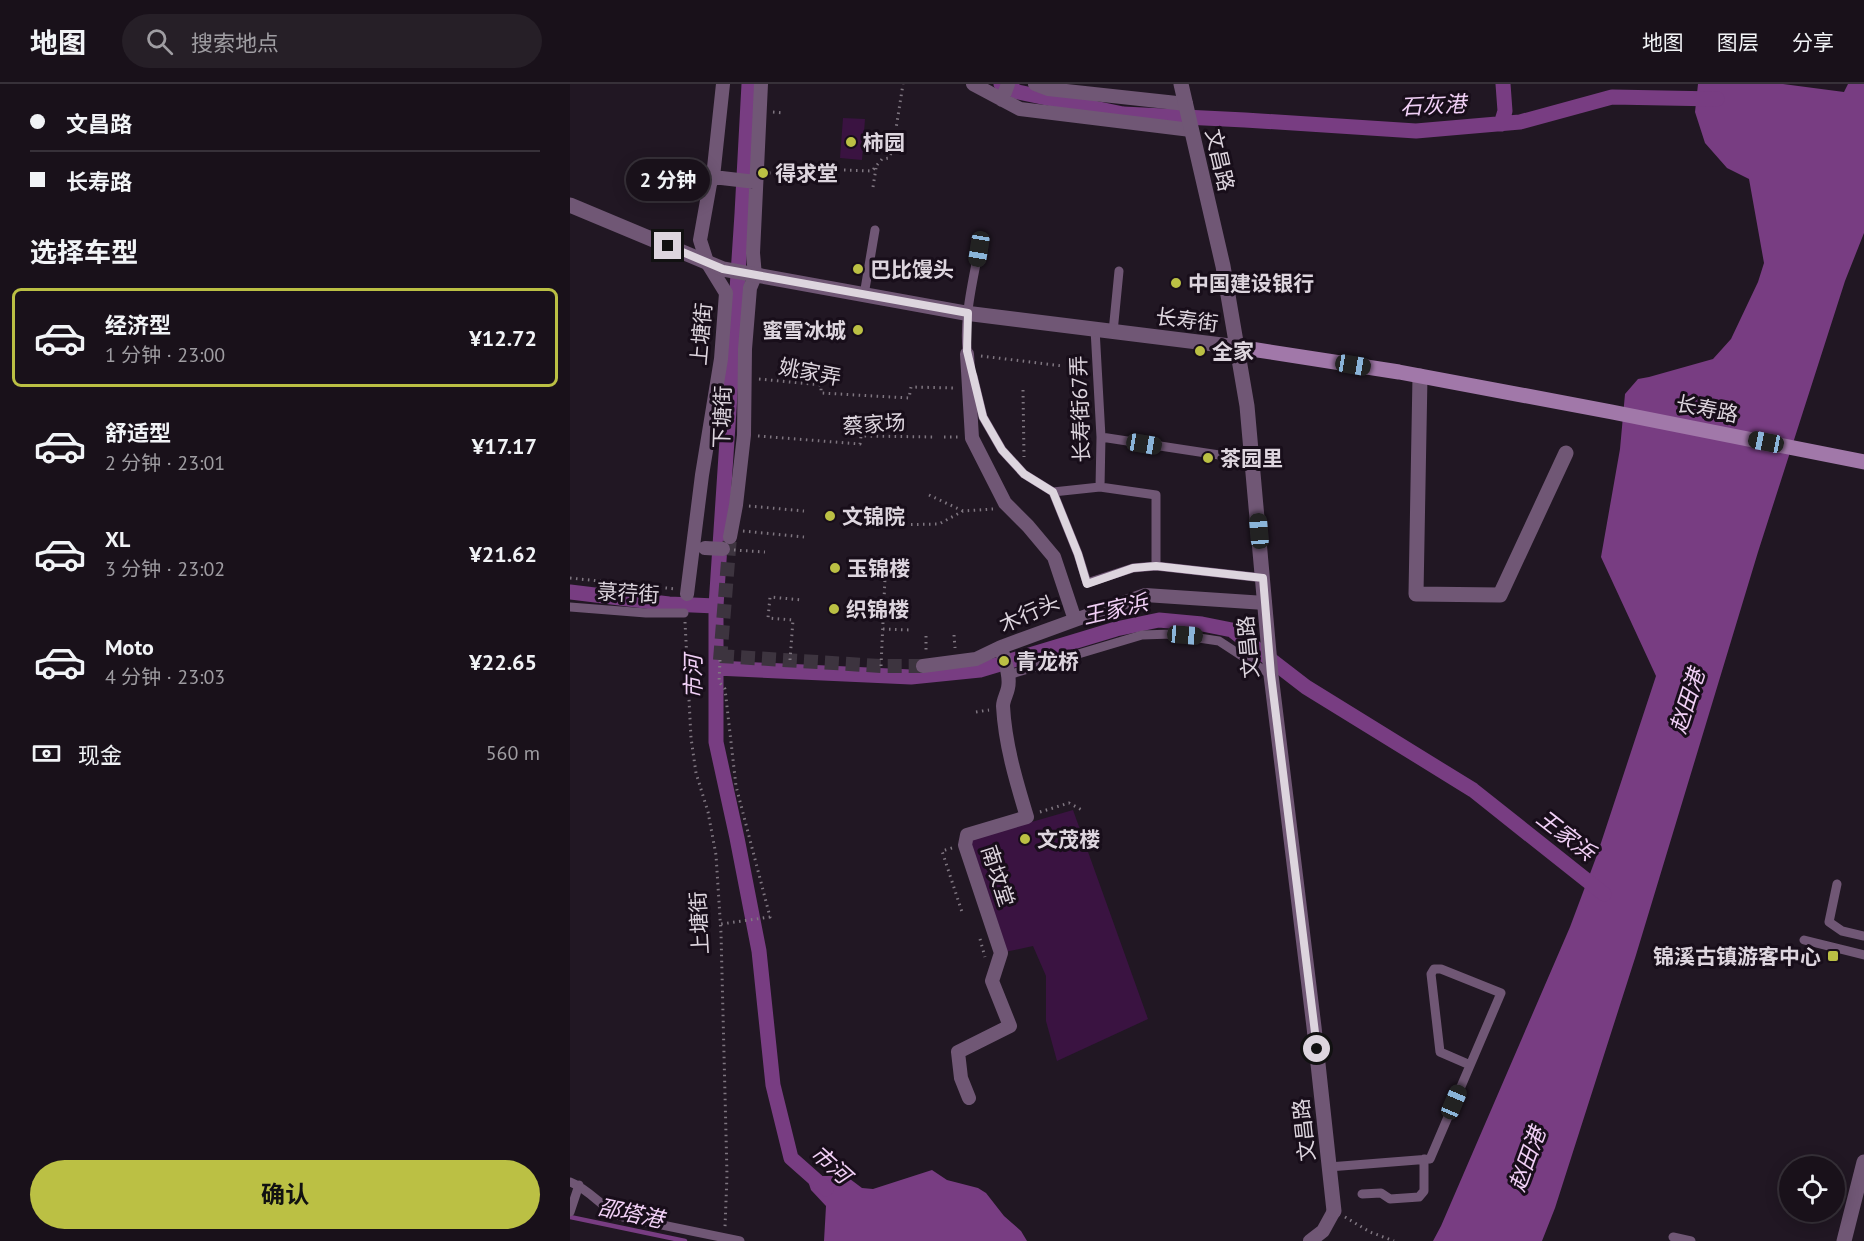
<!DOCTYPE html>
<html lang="zh">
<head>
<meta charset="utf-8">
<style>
	body { margin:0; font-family:"PT Sans","Noto Sans SC",sans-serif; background:#261f27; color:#f1f3f6; height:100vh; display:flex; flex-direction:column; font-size:22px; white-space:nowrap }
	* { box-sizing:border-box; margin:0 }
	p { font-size:20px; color:#9f9da2 }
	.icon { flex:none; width:33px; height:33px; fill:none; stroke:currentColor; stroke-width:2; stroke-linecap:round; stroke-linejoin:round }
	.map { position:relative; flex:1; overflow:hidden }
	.side { display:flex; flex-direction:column; background:#19111a; width:570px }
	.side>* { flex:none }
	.top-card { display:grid; align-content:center; height:132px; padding:0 30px; background:#19111a }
	.tools { position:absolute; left:1209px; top:1072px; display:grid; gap:12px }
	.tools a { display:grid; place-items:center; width:66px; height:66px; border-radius:50%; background:#19111a; box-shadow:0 3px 15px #0003,0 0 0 2px #373139; font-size:30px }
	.end { position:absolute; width:27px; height:27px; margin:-14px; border:8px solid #ddd5de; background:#111; box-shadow:0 0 0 3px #111 }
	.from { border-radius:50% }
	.bubble { position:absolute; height:42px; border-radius:21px; background:#19111a; box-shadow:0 3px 15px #0003,0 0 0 2px #373139; font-size:20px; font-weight:700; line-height:42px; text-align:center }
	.car { position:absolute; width:18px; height:36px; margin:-18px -9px; border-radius:8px; box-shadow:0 0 4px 2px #0007; background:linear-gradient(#222 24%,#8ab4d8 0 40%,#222 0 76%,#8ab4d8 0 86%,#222 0) }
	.top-card b { display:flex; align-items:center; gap:21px; height:57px; font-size:22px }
	.top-card b+b { border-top:2px solid #373139 }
	.top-card i { width:15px; height:15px; background:#f1f3f6 }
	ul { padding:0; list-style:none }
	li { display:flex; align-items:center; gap:18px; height:99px; margin:0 12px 9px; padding:0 18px; border:3px solid transparent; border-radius:9px }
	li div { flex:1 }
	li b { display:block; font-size:22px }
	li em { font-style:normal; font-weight:700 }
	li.selected { border-color:#bbc044 }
	li>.icon { width:54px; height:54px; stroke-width:1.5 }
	h2 { padding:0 30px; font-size:27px; line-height:72px }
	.pay { display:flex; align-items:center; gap:15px; height:66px; padding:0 30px; font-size:22px }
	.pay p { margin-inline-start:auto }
	.action { display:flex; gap:12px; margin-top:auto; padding:12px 30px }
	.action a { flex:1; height:69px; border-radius:36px; background:#bbc044; color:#111; font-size:24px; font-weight:700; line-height:69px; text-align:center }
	header { display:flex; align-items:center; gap:36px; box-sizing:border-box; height:84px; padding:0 30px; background:#19111a; border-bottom:2px solid #373139 }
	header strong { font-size:28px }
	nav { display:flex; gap:33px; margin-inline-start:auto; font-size:21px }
	.search { width:420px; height:54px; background:#261f27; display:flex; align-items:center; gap:15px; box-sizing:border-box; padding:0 21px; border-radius:33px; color:#9f9da2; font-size:22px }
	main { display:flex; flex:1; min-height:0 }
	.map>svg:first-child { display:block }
</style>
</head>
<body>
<header>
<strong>地图</strong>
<div class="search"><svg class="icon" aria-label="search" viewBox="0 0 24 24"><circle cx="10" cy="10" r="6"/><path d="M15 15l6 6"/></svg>搜索地点</div>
<nav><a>地图</a><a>图层</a><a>分享</a></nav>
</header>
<main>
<section class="side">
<div class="top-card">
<b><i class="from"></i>文昌路</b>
<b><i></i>长寿路</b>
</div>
<h2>选择车型</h2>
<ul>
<li class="selected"><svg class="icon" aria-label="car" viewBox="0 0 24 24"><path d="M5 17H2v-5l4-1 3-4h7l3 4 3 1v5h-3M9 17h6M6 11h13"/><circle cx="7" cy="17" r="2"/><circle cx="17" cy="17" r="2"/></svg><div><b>经济型</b><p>1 分钟 · 23:00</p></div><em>¥12.72</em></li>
<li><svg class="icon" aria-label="car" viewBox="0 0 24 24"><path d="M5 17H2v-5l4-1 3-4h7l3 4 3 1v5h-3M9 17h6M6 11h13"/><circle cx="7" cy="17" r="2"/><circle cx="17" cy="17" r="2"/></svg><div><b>舒适型</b><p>2 分钟 · 23:01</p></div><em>¥17.17</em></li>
<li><svg class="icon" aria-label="car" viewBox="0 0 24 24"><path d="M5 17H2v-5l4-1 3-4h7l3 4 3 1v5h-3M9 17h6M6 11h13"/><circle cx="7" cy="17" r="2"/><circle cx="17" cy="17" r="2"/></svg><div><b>XL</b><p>3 分钟 · 23:02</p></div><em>¥21.62</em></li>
<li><svg class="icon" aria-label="car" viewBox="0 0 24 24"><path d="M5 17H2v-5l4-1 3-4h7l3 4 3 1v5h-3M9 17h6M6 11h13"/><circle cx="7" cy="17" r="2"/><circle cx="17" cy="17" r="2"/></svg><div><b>Moto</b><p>4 分钟 · 23:03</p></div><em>¥22.65</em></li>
</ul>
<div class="pay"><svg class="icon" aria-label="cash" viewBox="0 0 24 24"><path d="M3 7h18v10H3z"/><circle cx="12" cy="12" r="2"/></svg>现金<p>560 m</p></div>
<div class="action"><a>确认</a></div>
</section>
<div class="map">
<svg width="1294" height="1157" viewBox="0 0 1294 1157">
	<rect width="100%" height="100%" fill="#211723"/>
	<path fill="#3a1341" d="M273 34 295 35 292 76 270 74Z
		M503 726 578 935 487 977 476 937V892L463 862 435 868 399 756Z"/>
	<path fill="#783d82" d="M1128 0H1213L1274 8 1278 0H1294V149L1275 197 1188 468 1066 871 985 1124 972 1157H863L871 1142 1000 843 1027 771 1086 592 1031 473 1050 365 1055 310 1068 295 1079 293 1143 275 1161 255 1188 198 1194 179 1179 95 1157 84 1135 59 1125 28Z
		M362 1086 377 1096 408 1104 416 1109 434 1132 451 1147 457 1157H254L256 1122 241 1106 237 1094 241 1090 252 1092H276L292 1104 303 1105Z"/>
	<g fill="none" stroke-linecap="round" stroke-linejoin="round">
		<path stroke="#783d82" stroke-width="4.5" d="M0 1133 115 1157"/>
		<path stroke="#783d82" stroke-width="15" d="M179 0 172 130 146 522V658L167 754 189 867 203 1001 221 1074 256 1105
			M431 0 448 8 553 30 675 36 846 47 950 38 1042 13 1147 15
			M931 40 935 27 933 0
			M0 508 99 520 146 522
			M146 584 341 593 410 586 546 545 589 536 632 540 662 546 736 603 903 706 1034 810"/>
		<path stroke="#3d343f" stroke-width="14" stroke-dasharray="14 7" stroke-linecap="butt" d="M150 572 311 582H353
			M150 576 160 453"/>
		<path stroke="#7f7680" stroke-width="3" stroke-dasharray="1.5 4.5" stroke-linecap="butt" d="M203 28 214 29
			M274 86 302 87 312 75 319 74 323 64 333 0
			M199 89 245 91
			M303 103 306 84
			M411 272 493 282
			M189 295 251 301V309L339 314 341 303 386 304
			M453 306 454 373
			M188 352 290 360 291 352 365 353
			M374 353H390
			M359 411 393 427
			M179 422 234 427
			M317 441 369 440 393 427 423 425
			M173 447 234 453
			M164 466 195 468
			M0 494 106 505
			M115 538 121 654 126 689 138 728 146 771 151 849 157 1091 155 1143
			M313 545 341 546
			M384 551 385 564
			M356 552V569
			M150 576 149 598 155 605 166 702 200 833 151 840
			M220 576 223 536 198 534 200 513 232 516
			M311 582 315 494
			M406 628 419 626
			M470 728 499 719 512 726
			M382 764 372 767 392 828
			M410 855 415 873
			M775 1133 800 1148 824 1157"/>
		<path stroke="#705775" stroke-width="9" d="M294 211 305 146
			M525 245 531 353 530 403
			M543 248 549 187
			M399 276C391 245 403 196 409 165
			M403 292 413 333 432 366 454 390 483 408 530 403 586 411V482
			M531 353 682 376
			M483 408 508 470 517 499 563 484 586 482 693 494
			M0 523 76 529H114
			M438 591 572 551 602 550 649 557 701 591
			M1267 800 1259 838 1272 847 1294 852
			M1234 856 1294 871
			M759 1083 860 1075 931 909 871 885H864L861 890 870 968 900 981
			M0 1098C21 1106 33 1126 53 1133L170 1157
			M792 1110 811 1109 820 1115 849 1113 854 1107V1075
			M0 1128 9 1101
			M1103 1153 1121 1157"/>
		<path stroke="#705775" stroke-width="14" d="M403 0 450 25 621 46
			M465 0 478 5 616 20
			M432 16 438 0
			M143 93 186 98
			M397 270 402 354 435 419 458 442 484 473 505 536 431 563C434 576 441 591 438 604 437 610 433 616 433 622 435 660 446 697 457 733L397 751 395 761 431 869 422 897 440 942 388 968 391 994 399 1014
			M160 453 166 421 174 351 175 265 180 204 185 192 183 169 191 0
			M135 464 153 465
			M117 510 132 391 151 275 156 209 137 178 130 156 140 100 143 93 153 0
			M505 536 575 511 695 519
			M353 582 406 575 431 563
			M740 1157 753 1147 764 1127"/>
		<path stroke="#705775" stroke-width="15" d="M850 292 846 510 930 511 996 369"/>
		<path stroke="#705775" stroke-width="15" d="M611 0 653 182 677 322 701 591 744 943 764 1127
			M0 121 153 185 395 229 668 263
			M1274 1157 1294 1078"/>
		<path stroke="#a178a9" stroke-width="15" d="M668 263 829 288 1042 328 1294 378"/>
	</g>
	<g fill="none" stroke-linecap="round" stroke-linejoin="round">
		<path stroke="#ddd5de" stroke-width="8" d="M98 162 153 185 398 229 397 267 413 333 432 366 454 390 483 408 508 470 517 500 563 484 586 482 693 494 701 591 747 965"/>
	</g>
	<g fill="#bbc044" stroke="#180e1a" stroke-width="2">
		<circle cx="281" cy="58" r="6"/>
		<circle cx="193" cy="89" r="6"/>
		<circle cx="288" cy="185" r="6"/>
		<circle cx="606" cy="199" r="6"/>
		<circle cx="288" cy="246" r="6"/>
		<circle cx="630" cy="267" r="6"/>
		<circle cx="638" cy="374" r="6"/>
		<circle cx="260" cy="432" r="6"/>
		<circle cx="265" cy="484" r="6"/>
		<circle cx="264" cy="525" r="6"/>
		<circle cx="434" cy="577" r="6"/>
		<circle cx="455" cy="755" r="6"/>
		<rect x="1257" y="866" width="12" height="12" rx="3"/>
	</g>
	<g text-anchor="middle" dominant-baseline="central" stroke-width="6" stroke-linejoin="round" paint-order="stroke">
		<g font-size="21" font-weight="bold" fill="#ddd5de" stroke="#180e1a" text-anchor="start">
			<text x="293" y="58">柿园</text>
			<text x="205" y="89">得求堂</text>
			<text x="300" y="185">巴比馒头</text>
			<text x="618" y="199">中国建设银行</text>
			<text x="276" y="246" text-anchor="end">蜜雪冰城</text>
			<text x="642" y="267">全家</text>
			<text x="650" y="374">茶园里</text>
			<text x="272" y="432">文锦院</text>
			<text x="277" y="484">玉锦楼</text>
			<text x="276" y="525">织锦楼</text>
			<text x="446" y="577">青龙桥</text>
			<text x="467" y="755">文茂楼</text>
			<text x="1251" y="872" text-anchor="end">锦溪古镇游客中心</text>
		</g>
		<g font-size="21" fill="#ddd5de" stroke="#180e1a">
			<text transform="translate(650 76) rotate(77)">文昌路</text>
			<text transform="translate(617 236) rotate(7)">长寿街</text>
			<text transform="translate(131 250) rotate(-85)">上塘街</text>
			<text transform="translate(240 288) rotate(11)">姚家弄</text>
			<text transform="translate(510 325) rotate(-92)">长寿街67弄</text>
			<text transform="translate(1137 325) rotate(11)">长寿路</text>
			<text transform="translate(152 333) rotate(-88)">下塘街</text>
			<text transform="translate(304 340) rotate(-4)">蔡家场</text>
			<text transform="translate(58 509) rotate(3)">菉荇街</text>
			<text transform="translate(459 529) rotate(-24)">木行头</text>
			<text transform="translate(678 563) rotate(-95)">文昌路</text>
			<text transform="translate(428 792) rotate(72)">南坟堂</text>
			<text transform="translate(129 839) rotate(-93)">上塘街</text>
			<text transform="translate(734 1046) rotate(-96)">文昌路</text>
		</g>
		<g font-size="22" font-style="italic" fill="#f1d0f6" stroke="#180e1a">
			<text transform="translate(863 21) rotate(-3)">石灰港</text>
			<text transform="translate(545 525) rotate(-13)">王家浜</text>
			<text transform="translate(123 593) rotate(-90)">市河</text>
			<text transform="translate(1117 617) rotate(-72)">赵田港</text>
			<text transform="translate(996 751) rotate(38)">王家浜</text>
			<text transform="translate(957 1075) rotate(-70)">赵田港</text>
			<text transform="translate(261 1080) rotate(42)">市河</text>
			<text transform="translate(61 1129) rotate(12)">邵塔港</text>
		</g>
	</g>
</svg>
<div class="tools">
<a><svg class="icon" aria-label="locate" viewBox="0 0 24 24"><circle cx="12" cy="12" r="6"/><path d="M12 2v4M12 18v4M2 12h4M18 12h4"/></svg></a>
</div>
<i class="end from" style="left:747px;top:965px"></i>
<i class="end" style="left:98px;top:162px"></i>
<div class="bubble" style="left:56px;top:75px;width:84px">2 分钟</div>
<i class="car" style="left:409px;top:165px;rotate:189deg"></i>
<i class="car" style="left:783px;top:281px;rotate:99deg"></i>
<i class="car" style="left:1196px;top:358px;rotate:281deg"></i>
<i class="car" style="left:574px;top:360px;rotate:99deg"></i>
<i class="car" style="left:689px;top:447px;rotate:355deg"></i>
<i class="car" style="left:615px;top:551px;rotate:95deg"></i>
<i class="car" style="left:884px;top:1018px;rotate:23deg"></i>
</div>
</main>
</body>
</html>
